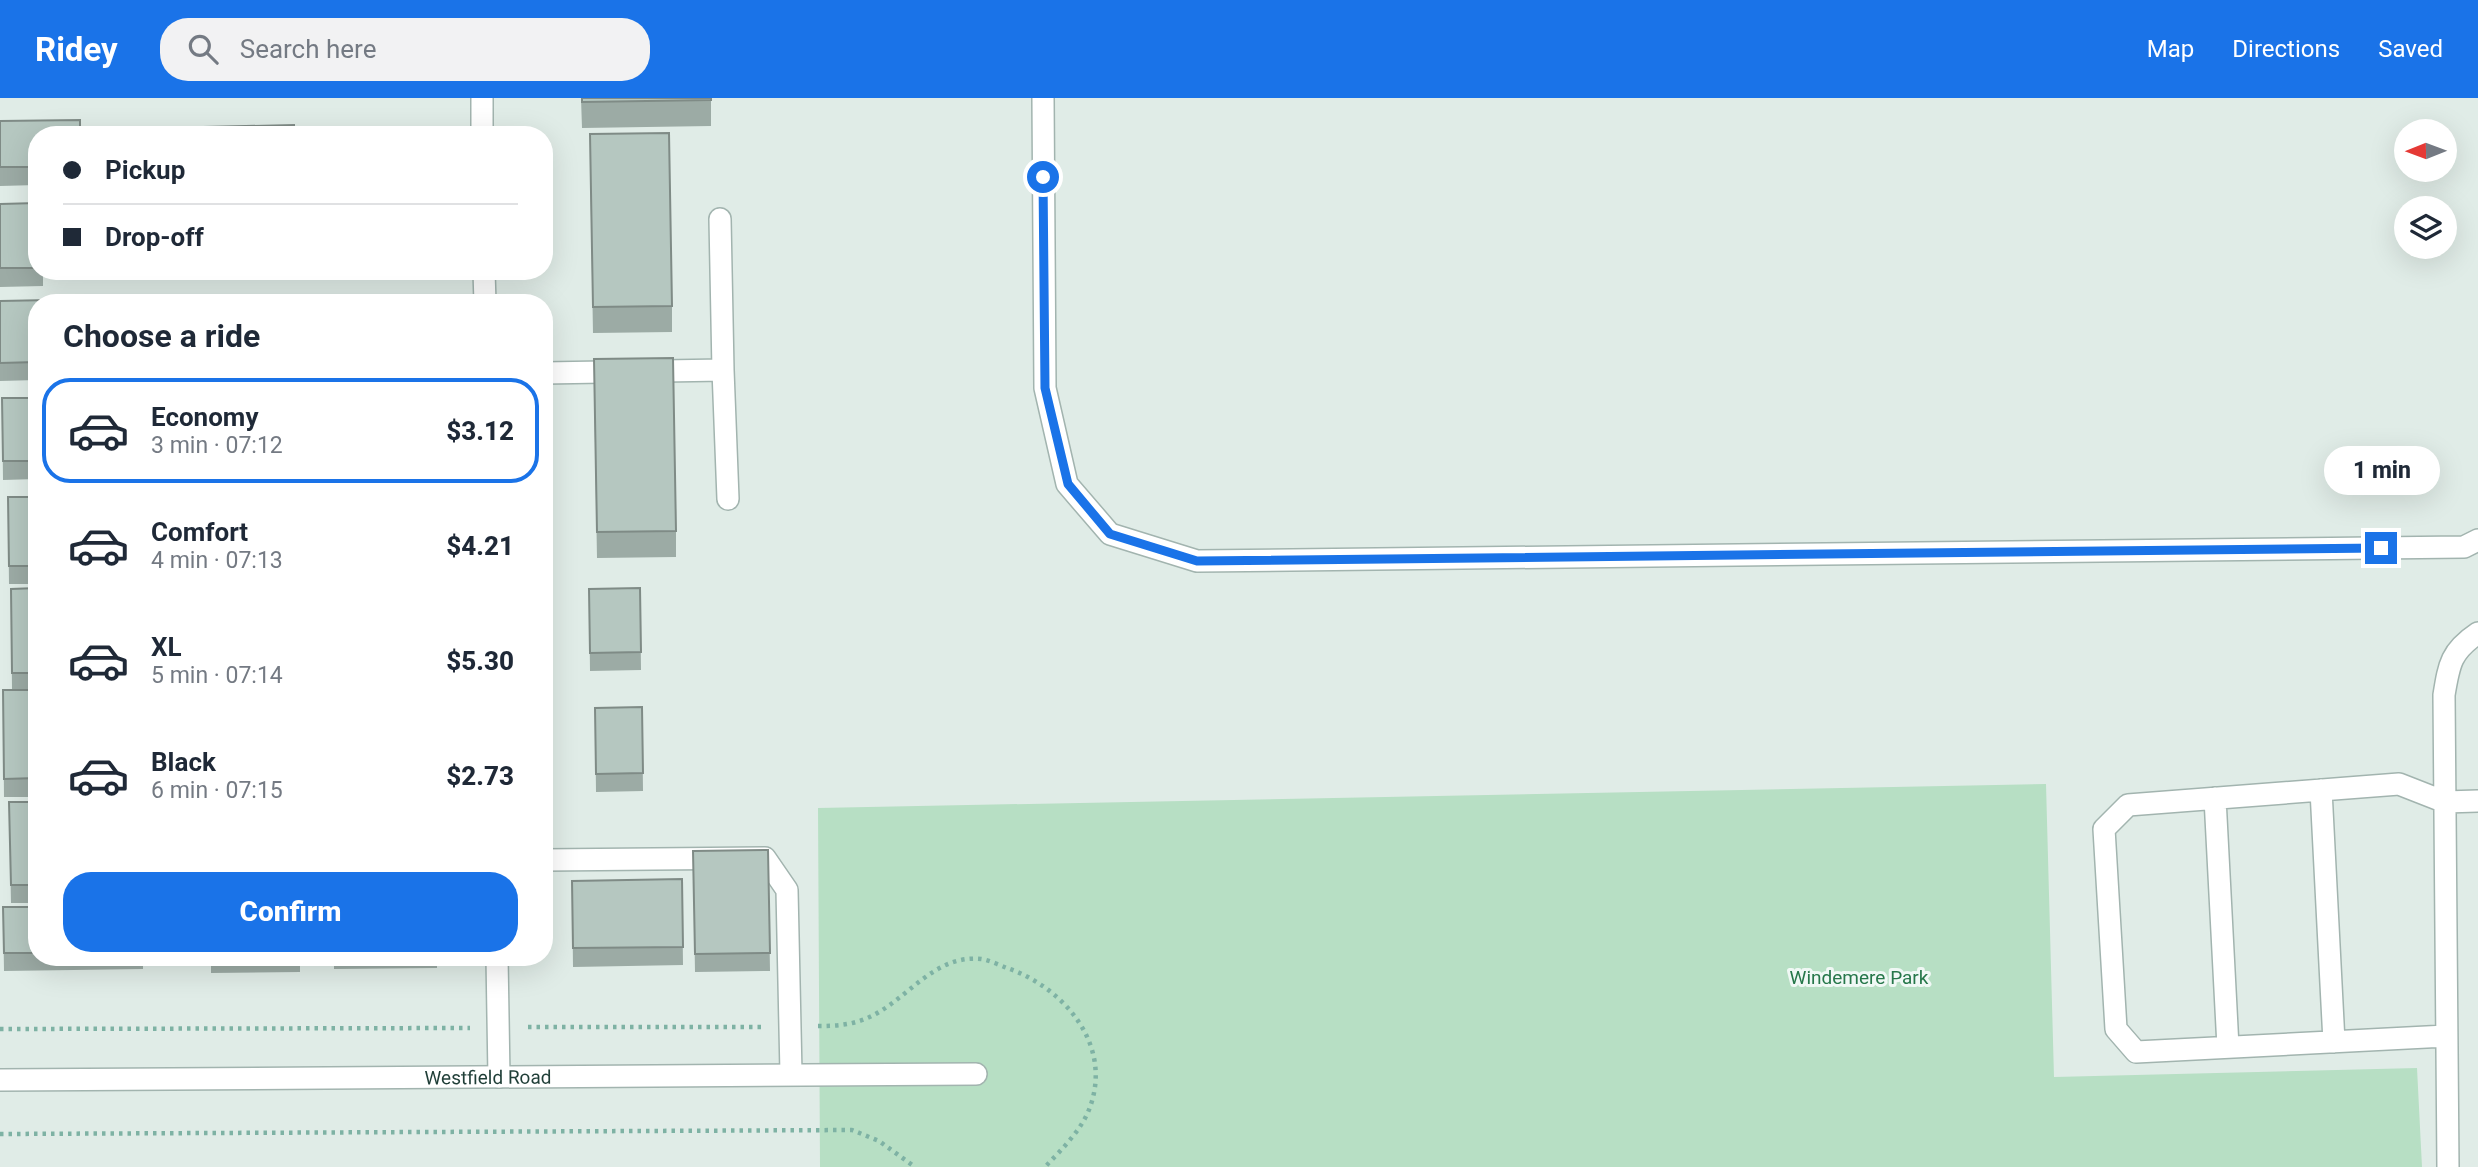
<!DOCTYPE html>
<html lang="en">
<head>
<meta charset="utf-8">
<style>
	body { margin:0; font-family:Roboto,sans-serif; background:#f2f2f3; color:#1f2937; height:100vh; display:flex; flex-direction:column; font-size:26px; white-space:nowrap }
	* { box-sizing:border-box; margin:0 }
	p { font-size:23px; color:#747a83 }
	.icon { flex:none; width:38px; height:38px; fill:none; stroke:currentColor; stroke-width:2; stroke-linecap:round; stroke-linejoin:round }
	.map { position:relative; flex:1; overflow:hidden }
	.sheet { position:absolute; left:28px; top:196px; width:525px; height:672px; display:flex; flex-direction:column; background:#fff; border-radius:28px; box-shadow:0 7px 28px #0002 }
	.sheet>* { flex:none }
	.banner { position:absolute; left:28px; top:28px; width:525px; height:154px; border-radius:28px; box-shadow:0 7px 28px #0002; display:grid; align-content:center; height:154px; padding:0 35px; background:#fff }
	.needle { width:46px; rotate:269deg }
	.fabs { position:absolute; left:2394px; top:21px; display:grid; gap:14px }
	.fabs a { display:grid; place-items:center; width:63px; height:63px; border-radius:50%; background:#fff; box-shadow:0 7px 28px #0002; font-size:35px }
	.end { position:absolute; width:32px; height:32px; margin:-16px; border:9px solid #1a73e8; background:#fff; box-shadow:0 0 0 4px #fff }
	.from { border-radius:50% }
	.bubble { position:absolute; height:49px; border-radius:24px; background:#fff; box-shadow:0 7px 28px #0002; font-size:23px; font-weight:800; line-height:49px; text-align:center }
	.banner b { display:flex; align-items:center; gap:24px; height:66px; font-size:26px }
	.banner b+b { border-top:2px solid #e0e1e3 }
	.banner i { width:18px; height:18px; background:#1f2937 }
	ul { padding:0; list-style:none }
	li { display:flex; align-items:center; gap:21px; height:105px; margin:0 14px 10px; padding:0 21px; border:4px solid transparent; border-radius:28px }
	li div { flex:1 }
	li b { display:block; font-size:26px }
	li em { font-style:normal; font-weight:800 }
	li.active { border-color:#1a73e8 }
	li>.icon { width:63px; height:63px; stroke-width:1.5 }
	h2 { padding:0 35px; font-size:32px; line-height:84px }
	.button { display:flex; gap:14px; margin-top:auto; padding:14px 35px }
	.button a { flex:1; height:80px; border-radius:28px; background:#1a73e8; color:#fff; font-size:28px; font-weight:800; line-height:80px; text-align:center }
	header { display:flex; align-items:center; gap:42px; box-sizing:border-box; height:98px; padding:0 35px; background:#1a73e8; color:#fff }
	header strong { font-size:33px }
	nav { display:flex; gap:38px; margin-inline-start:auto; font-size:24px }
	.search { width:490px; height:63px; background:#f2f2f3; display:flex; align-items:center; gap:18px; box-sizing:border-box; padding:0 24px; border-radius:28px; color:#747a83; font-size:26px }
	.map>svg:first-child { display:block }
</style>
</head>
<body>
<header>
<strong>Ridey</strong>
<div class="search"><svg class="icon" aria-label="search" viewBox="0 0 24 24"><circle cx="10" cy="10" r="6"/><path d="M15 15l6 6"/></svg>Search here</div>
<nav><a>Map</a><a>Directions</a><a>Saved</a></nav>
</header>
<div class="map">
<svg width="2478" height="1069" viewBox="0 0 2478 1069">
	<rect width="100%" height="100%" fill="#e0ece7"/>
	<path fill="#b7dfc4" d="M2046 686 2054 979 2417 970 2422 1069H820L818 710Z"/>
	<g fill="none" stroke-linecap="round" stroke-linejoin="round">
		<defs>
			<path id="lane" d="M1043 0 1045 290 1067 386 1110 436 1197 463 2464 449 2478 442
				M720 121 723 272
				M544 275 723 272 728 401
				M2321 692 2334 944
				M2215 700 2228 949
				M544 762 765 760 787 792 791 976
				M2446 938 2136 954 2116 931 2104 731 2128 707 2399 686 2445 704 2478 703
				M2448 1069 2444 597C2449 566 2451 553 2478 535"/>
			<g id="street">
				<path d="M482 0V37"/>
				<path d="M484 173 485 205"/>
				<path d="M497 859 499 979"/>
				<path id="s1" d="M0 982 976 976"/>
			</g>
		</defs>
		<use href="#lane" stroke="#a2b4af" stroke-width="24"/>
		<use href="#street" stroke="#a2b4af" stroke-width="24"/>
		<path stroke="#7eb2a4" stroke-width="4.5" stroke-dasharray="3.5 5" stroke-linecap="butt" d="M818 928C835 928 850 927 865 921 906 905 932 856 981 861 989 862 999 867 1007 870 1063 889 1113 946 1090 1009 1082 1032 1061 1052 1045 1069
			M528 929H761
			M0 931 470 930
			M0 1036 852 1032 879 1043 915 1069"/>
		<use href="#lane" stroke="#fff" stroke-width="21"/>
		<use href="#street" stroke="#fff" stroke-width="21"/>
	</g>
	<path fill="#9caba5" d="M581 0H711V28L582 30Z
		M0 23 37 37V87L0 88Z
		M590 62 672 208V234L593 235Z
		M37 105V173H43V188L0 189V106Z
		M0 203 37 205V282L0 283Z
		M594 287 676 433V459L597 460Z
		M2 300H37V381L3 382Z
		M8 399H37V486H9Z
		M37 490V699H4L3 592H12L11 491Z
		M640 490 641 572 590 573 589 491Z
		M642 609 643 693 596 694 595 610Z
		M9 704H37V805H11Z
		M768 752 770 873 695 874 693 753Z
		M682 781 683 867 573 869 572 783Z
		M3 809H37V859H143V871L4 873Z
		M211 859H300V874L211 875Z
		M334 859H437V870L334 871Z"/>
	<path fill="#b5c7c0" stroke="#7f8b86" stroke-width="2" d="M582 0H711V2L582 4Z
		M80 22V37H37V69H0V23Z
		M294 27V37H204V29Z
		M669 35 672 208 593 209 590 36Z
		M37 105V170H0V106Z
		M50 202V205H37V264L0 265V203Z
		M673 260 676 433 597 434 594 261Z
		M2 300H37V363H3Z
		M8 399H37V468H9Z
		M37 490V575H12L11 491Z
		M640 490 641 554 590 555 589 491Z
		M3 592H37V680L4 681Z
		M642 609 643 675 596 676 595 610Z
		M9 704H37V787H11Z
		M768 752 770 855 695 856 693 753Z
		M682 781 683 849 573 850 572 783Z
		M3 809H37V855H4Z"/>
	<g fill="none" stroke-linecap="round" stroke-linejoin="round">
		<path stroke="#1a73e8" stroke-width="9" d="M1043 79 1045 290 1068 386 1110 436 1197 463 2381 450"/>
	</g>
	<g text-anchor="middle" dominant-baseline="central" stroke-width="6" stroke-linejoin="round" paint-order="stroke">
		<g font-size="19" fill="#26774a" stroke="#f0f8f5">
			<text x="1859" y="879">Windemere Park</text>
		</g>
		<g font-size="19" fill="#1f3e37" stroke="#f0f8f5">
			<text stroke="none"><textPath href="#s1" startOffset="488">Westfield Road</textPath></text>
		</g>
	</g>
</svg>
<div class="fabs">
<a><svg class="needle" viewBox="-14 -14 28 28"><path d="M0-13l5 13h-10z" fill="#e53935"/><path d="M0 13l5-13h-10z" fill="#747a83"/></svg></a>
<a><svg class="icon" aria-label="layers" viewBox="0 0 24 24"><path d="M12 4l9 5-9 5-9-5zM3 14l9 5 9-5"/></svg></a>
</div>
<i class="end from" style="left:1043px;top:79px"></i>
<i class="end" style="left:2381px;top:450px"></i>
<div class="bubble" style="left:2324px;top:348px;width:116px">1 min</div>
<div class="banner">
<b><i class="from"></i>Pickup</b>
<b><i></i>Drop-off</b>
</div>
<section class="sheet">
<h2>Choose a ride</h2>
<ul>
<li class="active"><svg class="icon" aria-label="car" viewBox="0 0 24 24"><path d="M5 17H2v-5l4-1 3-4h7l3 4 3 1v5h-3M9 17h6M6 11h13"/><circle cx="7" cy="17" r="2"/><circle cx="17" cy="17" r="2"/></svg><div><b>Economy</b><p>3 min · 07:12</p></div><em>$3.12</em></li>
<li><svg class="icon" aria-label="car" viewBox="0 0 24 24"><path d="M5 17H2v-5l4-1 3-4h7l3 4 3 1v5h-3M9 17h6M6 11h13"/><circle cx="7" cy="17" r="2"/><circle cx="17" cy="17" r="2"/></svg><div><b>Comfort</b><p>4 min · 07:13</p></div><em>$4.21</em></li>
<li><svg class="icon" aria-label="car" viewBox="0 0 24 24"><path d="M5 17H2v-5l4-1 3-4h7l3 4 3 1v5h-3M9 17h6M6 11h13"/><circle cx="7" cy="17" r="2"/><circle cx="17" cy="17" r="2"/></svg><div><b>XL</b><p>5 min · 07:14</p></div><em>$5.30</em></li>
<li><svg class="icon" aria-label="car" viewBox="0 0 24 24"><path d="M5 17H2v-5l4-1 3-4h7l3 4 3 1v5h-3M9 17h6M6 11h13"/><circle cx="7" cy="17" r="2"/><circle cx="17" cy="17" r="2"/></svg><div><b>Black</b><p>6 min · 07:15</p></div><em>$2.73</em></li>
</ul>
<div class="button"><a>Confirm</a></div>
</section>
</div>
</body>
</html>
